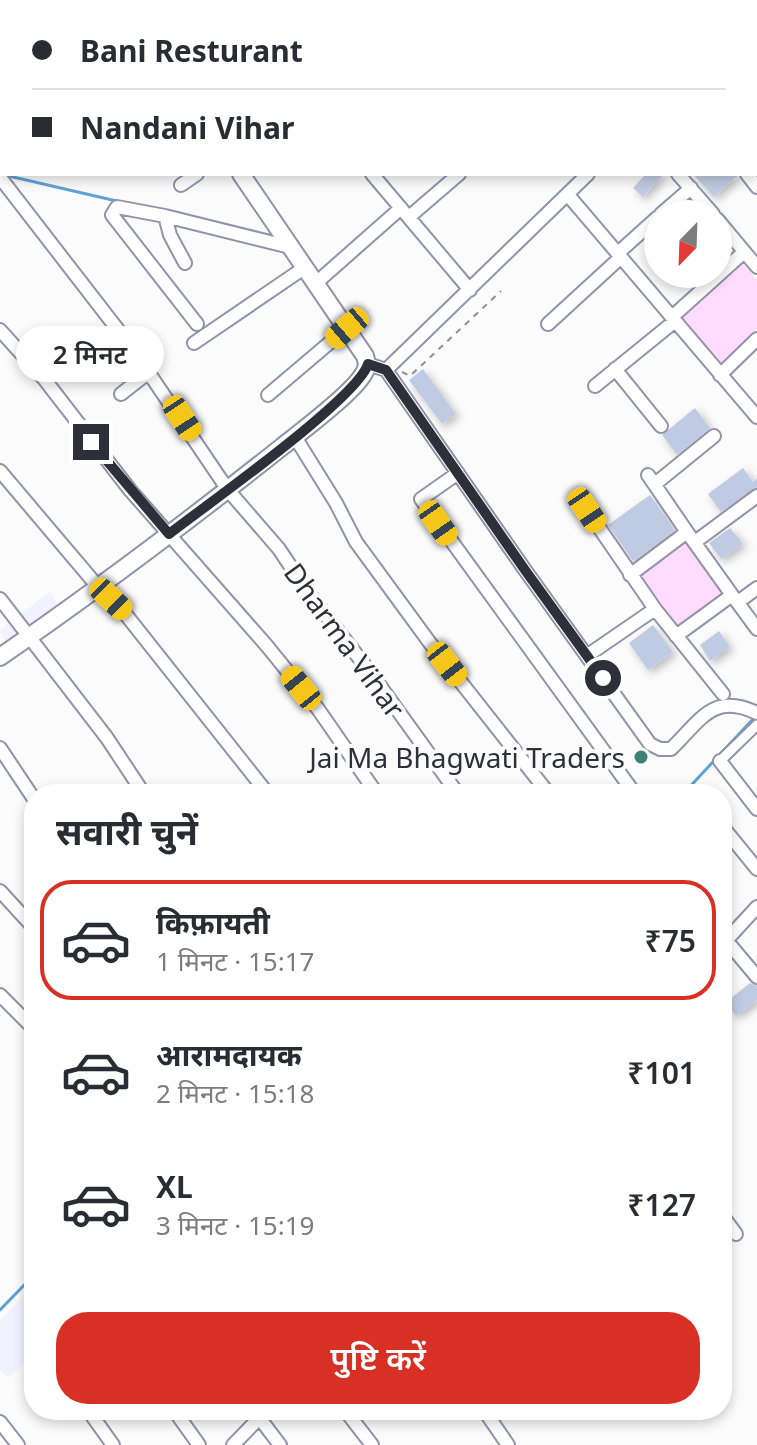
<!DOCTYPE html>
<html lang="hi">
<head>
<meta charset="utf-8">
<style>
	body { margin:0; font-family:"Noto Sans","Noto Sans Devanagari",sans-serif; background:#f7f7f7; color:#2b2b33; height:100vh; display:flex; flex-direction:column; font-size:30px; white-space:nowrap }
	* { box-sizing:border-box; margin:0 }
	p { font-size:26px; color:#7c7c81 }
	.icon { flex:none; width:44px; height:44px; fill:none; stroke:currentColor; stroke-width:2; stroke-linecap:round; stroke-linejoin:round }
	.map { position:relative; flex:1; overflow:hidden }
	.sheet { position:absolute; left:24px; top:784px; width:708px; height:636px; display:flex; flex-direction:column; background:#fff; border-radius:32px; box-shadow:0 4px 12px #0003 }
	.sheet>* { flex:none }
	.guide { position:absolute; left:0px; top:0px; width:758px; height:176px; box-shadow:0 4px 12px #0003; display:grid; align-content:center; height:176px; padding:0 32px; background:#fff }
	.needle { width:52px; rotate:203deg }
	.controls { position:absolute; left:644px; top:200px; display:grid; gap:16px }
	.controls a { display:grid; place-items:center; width:88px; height:88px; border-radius:50%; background:#fff; box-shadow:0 4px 12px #0003; font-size:40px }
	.end { position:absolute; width:36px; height:36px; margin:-18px; border:10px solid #2f2f39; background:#fff; box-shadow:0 0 0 4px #fff }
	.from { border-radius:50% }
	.bubble { position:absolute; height:56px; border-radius:28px; background:#fff; box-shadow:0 4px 12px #0003; font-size:26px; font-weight:600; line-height:56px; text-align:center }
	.car { position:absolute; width:24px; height:48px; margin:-24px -12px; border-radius:10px; box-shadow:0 0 6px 2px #0007; background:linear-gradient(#f5c518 24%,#345 0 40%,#f5c518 0 76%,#345 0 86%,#f5c518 0) }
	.guide b { display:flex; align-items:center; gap:28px; height:76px; font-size:30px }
	.guide b+b { border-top:2px solid #e1e1e2 }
	.guide i { width:20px; height:20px; background:#2b2b33 }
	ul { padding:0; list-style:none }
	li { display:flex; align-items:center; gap:24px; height:120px; margin:0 16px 12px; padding:0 16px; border:4px solid transparent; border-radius:32px }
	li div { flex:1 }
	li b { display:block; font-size:30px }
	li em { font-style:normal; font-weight:600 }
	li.active { border-color:#d93025 }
	li>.icon { width:72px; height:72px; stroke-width:1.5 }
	h2 { padding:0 32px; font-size:36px; line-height:96px }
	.primary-button { display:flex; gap:16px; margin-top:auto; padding:16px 32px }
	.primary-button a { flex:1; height:92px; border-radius:32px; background:#d93025; color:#fff; font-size:32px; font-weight:600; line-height:92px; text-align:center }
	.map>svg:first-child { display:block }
</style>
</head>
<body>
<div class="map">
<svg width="757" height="1445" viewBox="0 0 757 1445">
	<defs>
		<filter id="shadow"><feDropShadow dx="3.5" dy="3.5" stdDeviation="4" flood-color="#0004"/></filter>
	</defs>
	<rect width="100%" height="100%" fill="#fbfbfb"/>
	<path fill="#f1f1ff" d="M50 592 58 605 6 644 0 630Z
		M34 1283V1357L8 1377 0 1370V1321Z"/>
	<path fill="#ffdcfd" d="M742 263 757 280V329L720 364 682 319Z
		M686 542 724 593 677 626 640 577Z"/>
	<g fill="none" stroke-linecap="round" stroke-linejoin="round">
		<path stroke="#5fa2d5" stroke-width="3" d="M0 153 2 152
			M0 174 121 202
			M683 794 754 718
			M0 1310 34 1275"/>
	</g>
	<path fill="#bfcbe2" filter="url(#shadow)" d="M646 174H664L643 197 633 188Z
		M693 174H738V175L714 197Z
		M423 369 456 414 442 424 409 380Z
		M695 408 710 428 677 455 662 435Z
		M743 468 753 482 757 478V487L721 512 708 494Z
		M650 495 675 530 633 561 608 525Z
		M730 528 743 544 721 559 709 543Z
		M653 625 673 652 648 670 629 643Z
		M719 631 730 647 710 661 700 645Z
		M750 983 757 986V1000L736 1016 725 1003Z"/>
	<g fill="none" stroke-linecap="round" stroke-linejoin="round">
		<defs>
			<path id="pedestrian" d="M720 761 757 725"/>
			<path id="minor" d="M227 0 228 2
				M440 0 442 2
				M608 0 609 2
				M179 2 181 0
				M296 2 299 0
				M416 2 419 0
				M538 2 541 0
				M756 6 757 5
				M0 84 2 83
				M756 92 757 93
				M756 108 757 110
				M372 174 470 290
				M678 174 713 214
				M747 174 757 187
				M2 180 132 348 228 490 279 549 307 591 370 672 458 794
				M181 185 197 174
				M568 195 757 417
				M661 214 691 188
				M165 216 170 235 185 263
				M409 217 459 174
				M718 220 757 267
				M618 253 658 217
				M316 283 401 208
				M672 317 744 252
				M197 324 112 215 117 207 165 216 290 247
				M548 324 621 257
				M0 330 45 380 130 490 267 646 318 709 377 794
				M194 343 304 268
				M368 364 386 370 525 570 650 744 660 749H671C701 720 713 692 757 713
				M615 369 661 426
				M386 370 588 174
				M93 371 132 348
				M720 375 757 339
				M595 386 675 321
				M121 394 149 372
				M268 395 347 328
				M295 437 336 503 356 542 430 643 549 794
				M0 471 99 588 123 611 268 794
				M458 473 421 499 635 794
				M648 475 687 532
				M655 484 714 436
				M587 510 655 609 588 655
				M695 542 757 496
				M630 575 687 532 732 595 676 636
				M732 595 757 629
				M0 599 107 738 144 794
				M738 602 757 588
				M655 609 723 694
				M0 748 34 799
				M720 761 757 809
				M694 792 696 794
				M722 826 757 869
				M0 891 34 928
				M726 940 757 977
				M722 945 757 907
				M0 995 34 1029
				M722 1215 736 1234
				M88 1410 113 1445
				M174 1410 199 1445
				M345 1410 372 1445
				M484 1410 508 1445
				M255 1412 280 1445
				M0 1422 18 1445
				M233 1445 267 1410"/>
			<path id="tertiary" d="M121 0 122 2
				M0 657C97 590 191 519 283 446 302 431 354 392 364 373 368 367 367 362 365 356L241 174"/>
		</defs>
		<use href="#pedestrian" stroke="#9292aa" stroke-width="13"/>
		<use href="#minor" stroke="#9292aa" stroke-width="16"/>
		<use href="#tertiary" stroke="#9292aa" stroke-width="20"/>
		<path stroke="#8e8e94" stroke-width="2" stroke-dasharray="6 6" stroke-linecap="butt" d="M402 372 410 376 501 291
			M722 1087 727 1094"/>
		<use href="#pedestrian" stroke="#fff" stroke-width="9"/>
		<use href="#minor" stroke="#fff" stroke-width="12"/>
		<use href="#tertiary" stroke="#fff" stroke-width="16"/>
	</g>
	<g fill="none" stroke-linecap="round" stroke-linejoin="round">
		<path stroke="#2f2f39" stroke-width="10" d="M91 442 169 534C205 506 357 399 368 364L386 370 525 570 603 678"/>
	</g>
	<circle fill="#3e8275" stroke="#fbfbfb" stroke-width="3" cx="641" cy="757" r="8"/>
	<g text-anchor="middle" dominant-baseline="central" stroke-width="8" stroke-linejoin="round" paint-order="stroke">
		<g font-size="28" fill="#2f2f39" stroke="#fbfbfb">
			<text transform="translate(345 640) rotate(54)">Dharma Vihar</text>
		</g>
		<g font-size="28" fill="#2f2f39" stroke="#fbfbfb" text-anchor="end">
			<text x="625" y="757">Jai Ma Bhagwati Traders</text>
		</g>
	</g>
</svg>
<div class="controls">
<a><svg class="needle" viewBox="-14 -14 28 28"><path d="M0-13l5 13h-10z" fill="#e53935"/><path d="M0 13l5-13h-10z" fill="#7c7c81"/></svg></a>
</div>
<i class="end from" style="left:603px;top:678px"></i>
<i class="end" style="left:91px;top:442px"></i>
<div class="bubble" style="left:16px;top:326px;width:148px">2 मिनट</div>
<i class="car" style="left:347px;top:328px;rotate:229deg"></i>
<i class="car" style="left:182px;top:418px;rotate:147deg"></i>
<i class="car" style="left:587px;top:510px;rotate:146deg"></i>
<i class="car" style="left:438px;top:523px;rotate:145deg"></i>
<i class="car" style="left:111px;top:599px;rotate:134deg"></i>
<i class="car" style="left:447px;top:664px;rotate:142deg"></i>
<i class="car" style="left:301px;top:688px;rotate:321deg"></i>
<div class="guide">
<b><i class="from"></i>Bani Resturant</b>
<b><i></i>Nandani Vihar</b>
</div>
<section class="sheet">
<h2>सवारी चुनें</h2>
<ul>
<li class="active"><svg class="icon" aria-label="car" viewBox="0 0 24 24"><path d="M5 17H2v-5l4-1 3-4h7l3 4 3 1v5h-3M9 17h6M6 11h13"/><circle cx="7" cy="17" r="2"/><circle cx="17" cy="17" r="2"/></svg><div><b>किफ़ायती</b><p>1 मिनट · 15:17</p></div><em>₹75</em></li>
<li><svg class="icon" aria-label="car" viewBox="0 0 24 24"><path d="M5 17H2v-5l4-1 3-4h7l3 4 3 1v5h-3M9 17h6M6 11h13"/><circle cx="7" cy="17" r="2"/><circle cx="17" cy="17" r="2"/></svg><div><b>आरामदायक</b><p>2 मिनट · 15:18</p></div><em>₹101</em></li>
<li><svg class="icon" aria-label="car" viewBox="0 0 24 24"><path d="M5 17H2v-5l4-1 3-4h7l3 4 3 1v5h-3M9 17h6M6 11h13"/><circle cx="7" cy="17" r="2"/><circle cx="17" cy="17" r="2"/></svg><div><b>XL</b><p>3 मिनट · 15:19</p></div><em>₹127</em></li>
</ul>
<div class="primary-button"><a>पुष्टि करें</a></div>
</section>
</div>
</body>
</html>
